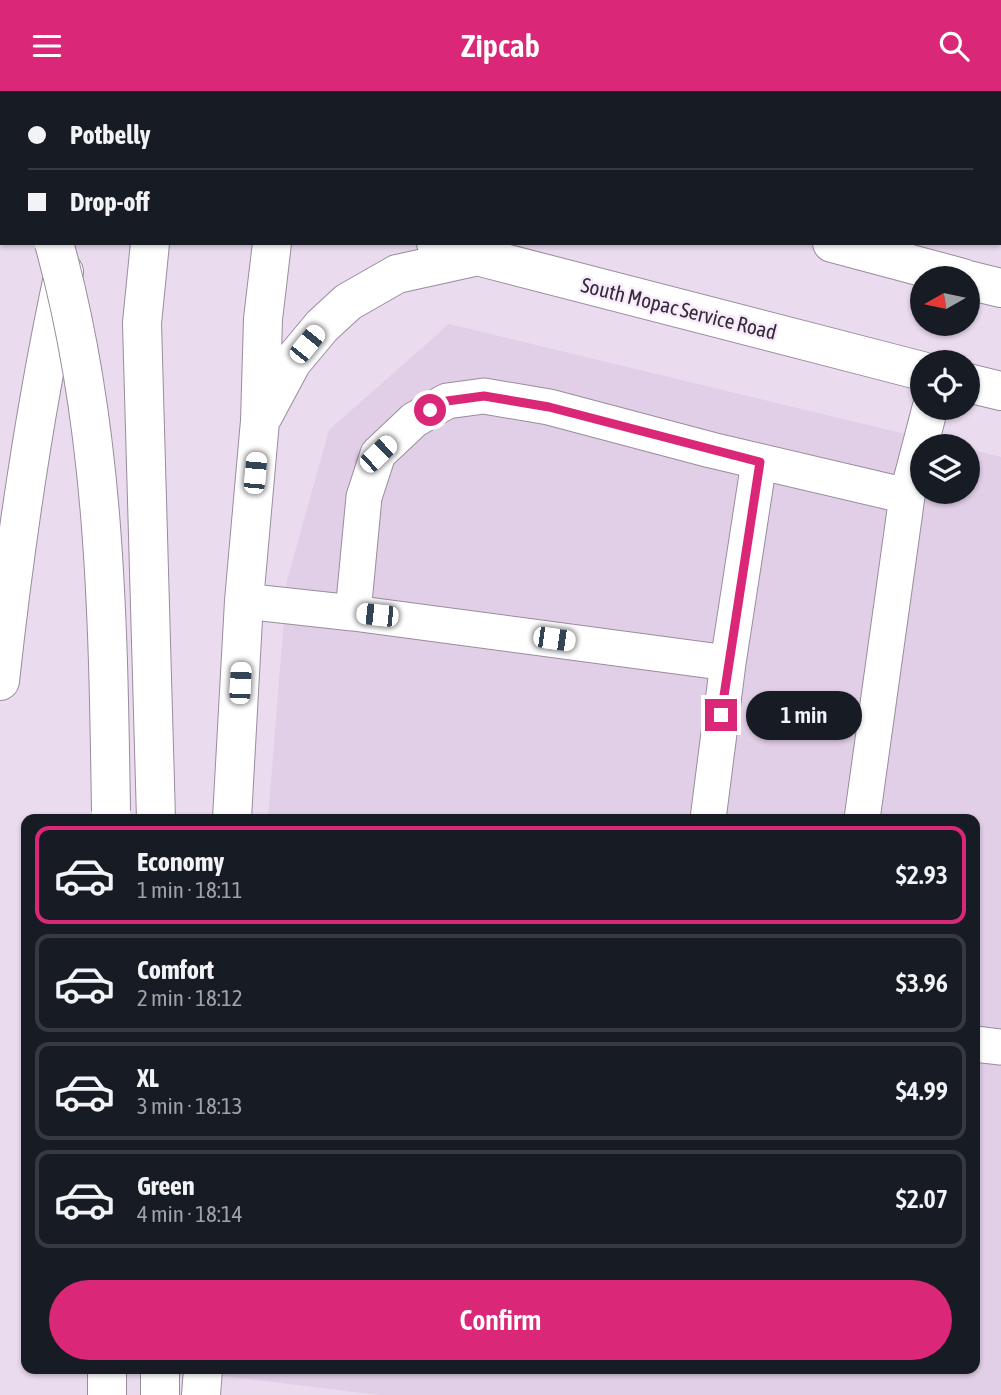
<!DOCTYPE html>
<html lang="en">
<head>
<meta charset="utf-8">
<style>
	body { margin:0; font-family:"Asap Condensed",sans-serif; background:#20242c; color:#f1f3f6; height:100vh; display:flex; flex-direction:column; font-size:26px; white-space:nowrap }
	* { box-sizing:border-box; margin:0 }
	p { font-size:23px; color:#9ea1a6 }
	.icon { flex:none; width:38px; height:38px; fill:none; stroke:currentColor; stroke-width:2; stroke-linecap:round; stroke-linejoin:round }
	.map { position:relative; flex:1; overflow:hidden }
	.side { position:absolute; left:21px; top:723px; width:959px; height:560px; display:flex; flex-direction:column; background:#171b24; border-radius:14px; box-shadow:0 2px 5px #0004 }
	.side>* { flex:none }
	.top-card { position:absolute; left:0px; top:0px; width:1001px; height:154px; box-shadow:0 2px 5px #0004; display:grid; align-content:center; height:154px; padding:0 28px; background:#171b24 }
	.needle { width:46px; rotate:261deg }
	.controls { position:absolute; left:910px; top:175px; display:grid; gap:14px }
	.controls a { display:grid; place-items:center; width:70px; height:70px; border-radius:50%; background:#171b24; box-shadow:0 2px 5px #0004; font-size:35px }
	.end { position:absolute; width:32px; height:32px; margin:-16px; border:9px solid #db2777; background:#fff; box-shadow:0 0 0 4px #fff }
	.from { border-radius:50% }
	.bubble { position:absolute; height:49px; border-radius:24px; background:#171b24; box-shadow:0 2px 5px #0004; font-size:23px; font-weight:600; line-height:49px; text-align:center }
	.car { position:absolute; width:21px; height:42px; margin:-21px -10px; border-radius:9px; box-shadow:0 0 5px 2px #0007; background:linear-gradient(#fff 24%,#345 0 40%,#fff 0 76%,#345 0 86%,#fff 0) }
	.top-card b { display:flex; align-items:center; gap:24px; height:66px; font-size:26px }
	.top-card b+b { border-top:2px solid #363941 }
	.top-card i { width:18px; height:18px; background:#f1f3f6 }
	ul { padding:12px 0 0; list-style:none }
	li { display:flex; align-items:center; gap:21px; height:98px; margin:0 14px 10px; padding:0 14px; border:4px solid #363941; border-radius:14px }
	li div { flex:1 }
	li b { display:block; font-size:26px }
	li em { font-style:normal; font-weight:600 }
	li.on { border-color:#db2777 }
	li>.icon { width:63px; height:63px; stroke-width:1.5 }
	.button { display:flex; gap:14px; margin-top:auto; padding:14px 28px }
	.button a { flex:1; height:80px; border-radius:42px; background:#db2777; color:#fff; font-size:28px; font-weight:600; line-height:80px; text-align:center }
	header { display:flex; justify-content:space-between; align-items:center; height:91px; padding:0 28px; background:#db2777; color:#fff; font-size:32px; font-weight:600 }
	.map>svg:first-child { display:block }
</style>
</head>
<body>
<header><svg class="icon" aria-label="menu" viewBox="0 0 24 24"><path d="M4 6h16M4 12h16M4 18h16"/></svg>Zipcab<svg class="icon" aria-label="search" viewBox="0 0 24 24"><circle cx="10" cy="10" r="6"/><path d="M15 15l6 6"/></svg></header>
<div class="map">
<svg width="1001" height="1304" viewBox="0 0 1001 1304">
	<rect width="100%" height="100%" fill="#eadbef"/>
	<path fill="#e1cee7" d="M449 233 955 355H922V401H968V358L1001 366V1304H379L223 1285V1278H975V728H268L287 490 329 339Z"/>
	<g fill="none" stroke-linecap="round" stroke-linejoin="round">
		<defs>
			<path id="minor" d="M244 510 353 522 364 406 378 363 414 329 447 310 484 305 549 316 711 359 907 405 930 317
				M353 522 728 572
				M708 728 728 572 759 371
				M862 728 907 405
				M975 953 1001 956"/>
			<path id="major" d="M298 2V0
				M369 2V0
				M0 33H2
				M436 152 477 165 922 280
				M968 292 1001 300
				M263 325 292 271 322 235 348 211 397 183 474 166
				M232 728 244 510 260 330 263 228 272 152
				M201 1304 203 1278"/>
			<path id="highway" d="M7 0 8 2
				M535 0 537 2
				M694 0 699 2
				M991 0 996 2
				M105 2V0
				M165 2V0
				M999 99H1001
				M150 152 142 232 156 728
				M832 152 963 187
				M968 189 1001 197
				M0 590C15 453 35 316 64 181
				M160 1278V1304
				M107 1304V1278"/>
		</defs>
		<use href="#minor" stroke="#998c9e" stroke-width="37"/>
		<use href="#major" stroke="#998c9e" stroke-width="40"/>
		<use href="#highway" stroke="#998c9e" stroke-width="40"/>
		<use href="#minor" stroke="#fff" stroke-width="35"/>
		<use href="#major" stroke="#fff" stroke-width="38"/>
		<use href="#highway" stroke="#fff" stroke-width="38"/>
		<defs>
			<path id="highway-bridge" d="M54 152C106 338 108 529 111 720"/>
		</defs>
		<use href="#highway-bridge" stroke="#998c9e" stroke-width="40" stroke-linecap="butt"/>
		<use href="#highway-bridge" stroke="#fff" stroke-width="38"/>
	</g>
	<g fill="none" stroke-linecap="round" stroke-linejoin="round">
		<path stroke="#db2777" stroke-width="9" d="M430 319 447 310 484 305 549 316 760 371 721 624"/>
	</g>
	<g text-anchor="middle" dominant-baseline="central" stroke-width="5" stroke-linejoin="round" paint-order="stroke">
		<g font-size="21" fill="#332d35" stroke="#f8e9fc">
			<text transform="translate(679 217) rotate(14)">South Mopac Service Road</text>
		</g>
	</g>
</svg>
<div class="controls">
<a><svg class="needle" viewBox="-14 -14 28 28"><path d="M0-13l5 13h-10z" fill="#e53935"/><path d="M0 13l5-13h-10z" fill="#9ea1a6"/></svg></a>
<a><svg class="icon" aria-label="locate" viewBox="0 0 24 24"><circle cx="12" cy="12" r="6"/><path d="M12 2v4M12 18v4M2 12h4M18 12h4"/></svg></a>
<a><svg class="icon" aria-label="layers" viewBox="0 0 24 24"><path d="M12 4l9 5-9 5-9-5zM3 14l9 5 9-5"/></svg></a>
</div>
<i class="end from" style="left:430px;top:319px"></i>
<i class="end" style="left:721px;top:624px"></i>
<div class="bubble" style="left:746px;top:600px;width:116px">1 min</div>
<i class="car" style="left:307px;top:253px;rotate:39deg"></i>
<i class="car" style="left:378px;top:363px;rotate:46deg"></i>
<i class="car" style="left:255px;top:382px;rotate:5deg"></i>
<i class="car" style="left:377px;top:524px;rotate:276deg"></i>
<i class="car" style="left:554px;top:548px;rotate:98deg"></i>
<i class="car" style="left:240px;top:592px;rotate:3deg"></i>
<div class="top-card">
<b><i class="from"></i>Potbelly</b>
<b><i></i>Drop-off</b>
</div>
<section class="side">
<ul>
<li class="on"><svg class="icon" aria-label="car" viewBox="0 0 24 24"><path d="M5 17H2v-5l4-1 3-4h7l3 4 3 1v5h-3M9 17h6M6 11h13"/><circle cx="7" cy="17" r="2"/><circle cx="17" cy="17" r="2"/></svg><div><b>Economy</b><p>1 min · 18:11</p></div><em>$2.93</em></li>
<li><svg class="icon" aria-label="car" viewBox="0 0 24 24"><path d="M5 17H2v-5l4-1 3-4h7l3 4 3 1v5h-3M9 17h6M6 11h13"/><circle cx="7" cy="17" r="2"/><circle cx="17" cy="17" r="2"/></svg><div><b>Comfort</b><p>2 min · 18:12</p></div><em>$3.96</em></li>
<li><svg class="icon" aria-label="car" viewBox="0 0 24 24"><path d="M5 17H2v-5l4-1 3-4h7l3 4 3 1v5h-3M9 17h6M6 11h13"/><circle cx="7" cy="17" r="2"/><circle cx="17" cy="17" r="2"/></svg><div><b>XL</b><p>3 min · 18:13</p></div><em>$4.99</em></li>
<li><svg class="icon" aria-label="car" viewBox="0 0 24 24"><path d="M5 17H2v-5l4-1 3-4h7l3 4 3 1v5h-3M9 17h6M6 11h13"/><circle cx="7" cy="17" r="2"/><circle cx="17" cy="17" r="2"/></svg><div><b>Green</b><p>4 min · 18:14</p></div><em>$2.07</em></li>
</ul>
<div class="button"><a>Confirm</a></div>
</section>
</div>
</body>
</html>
